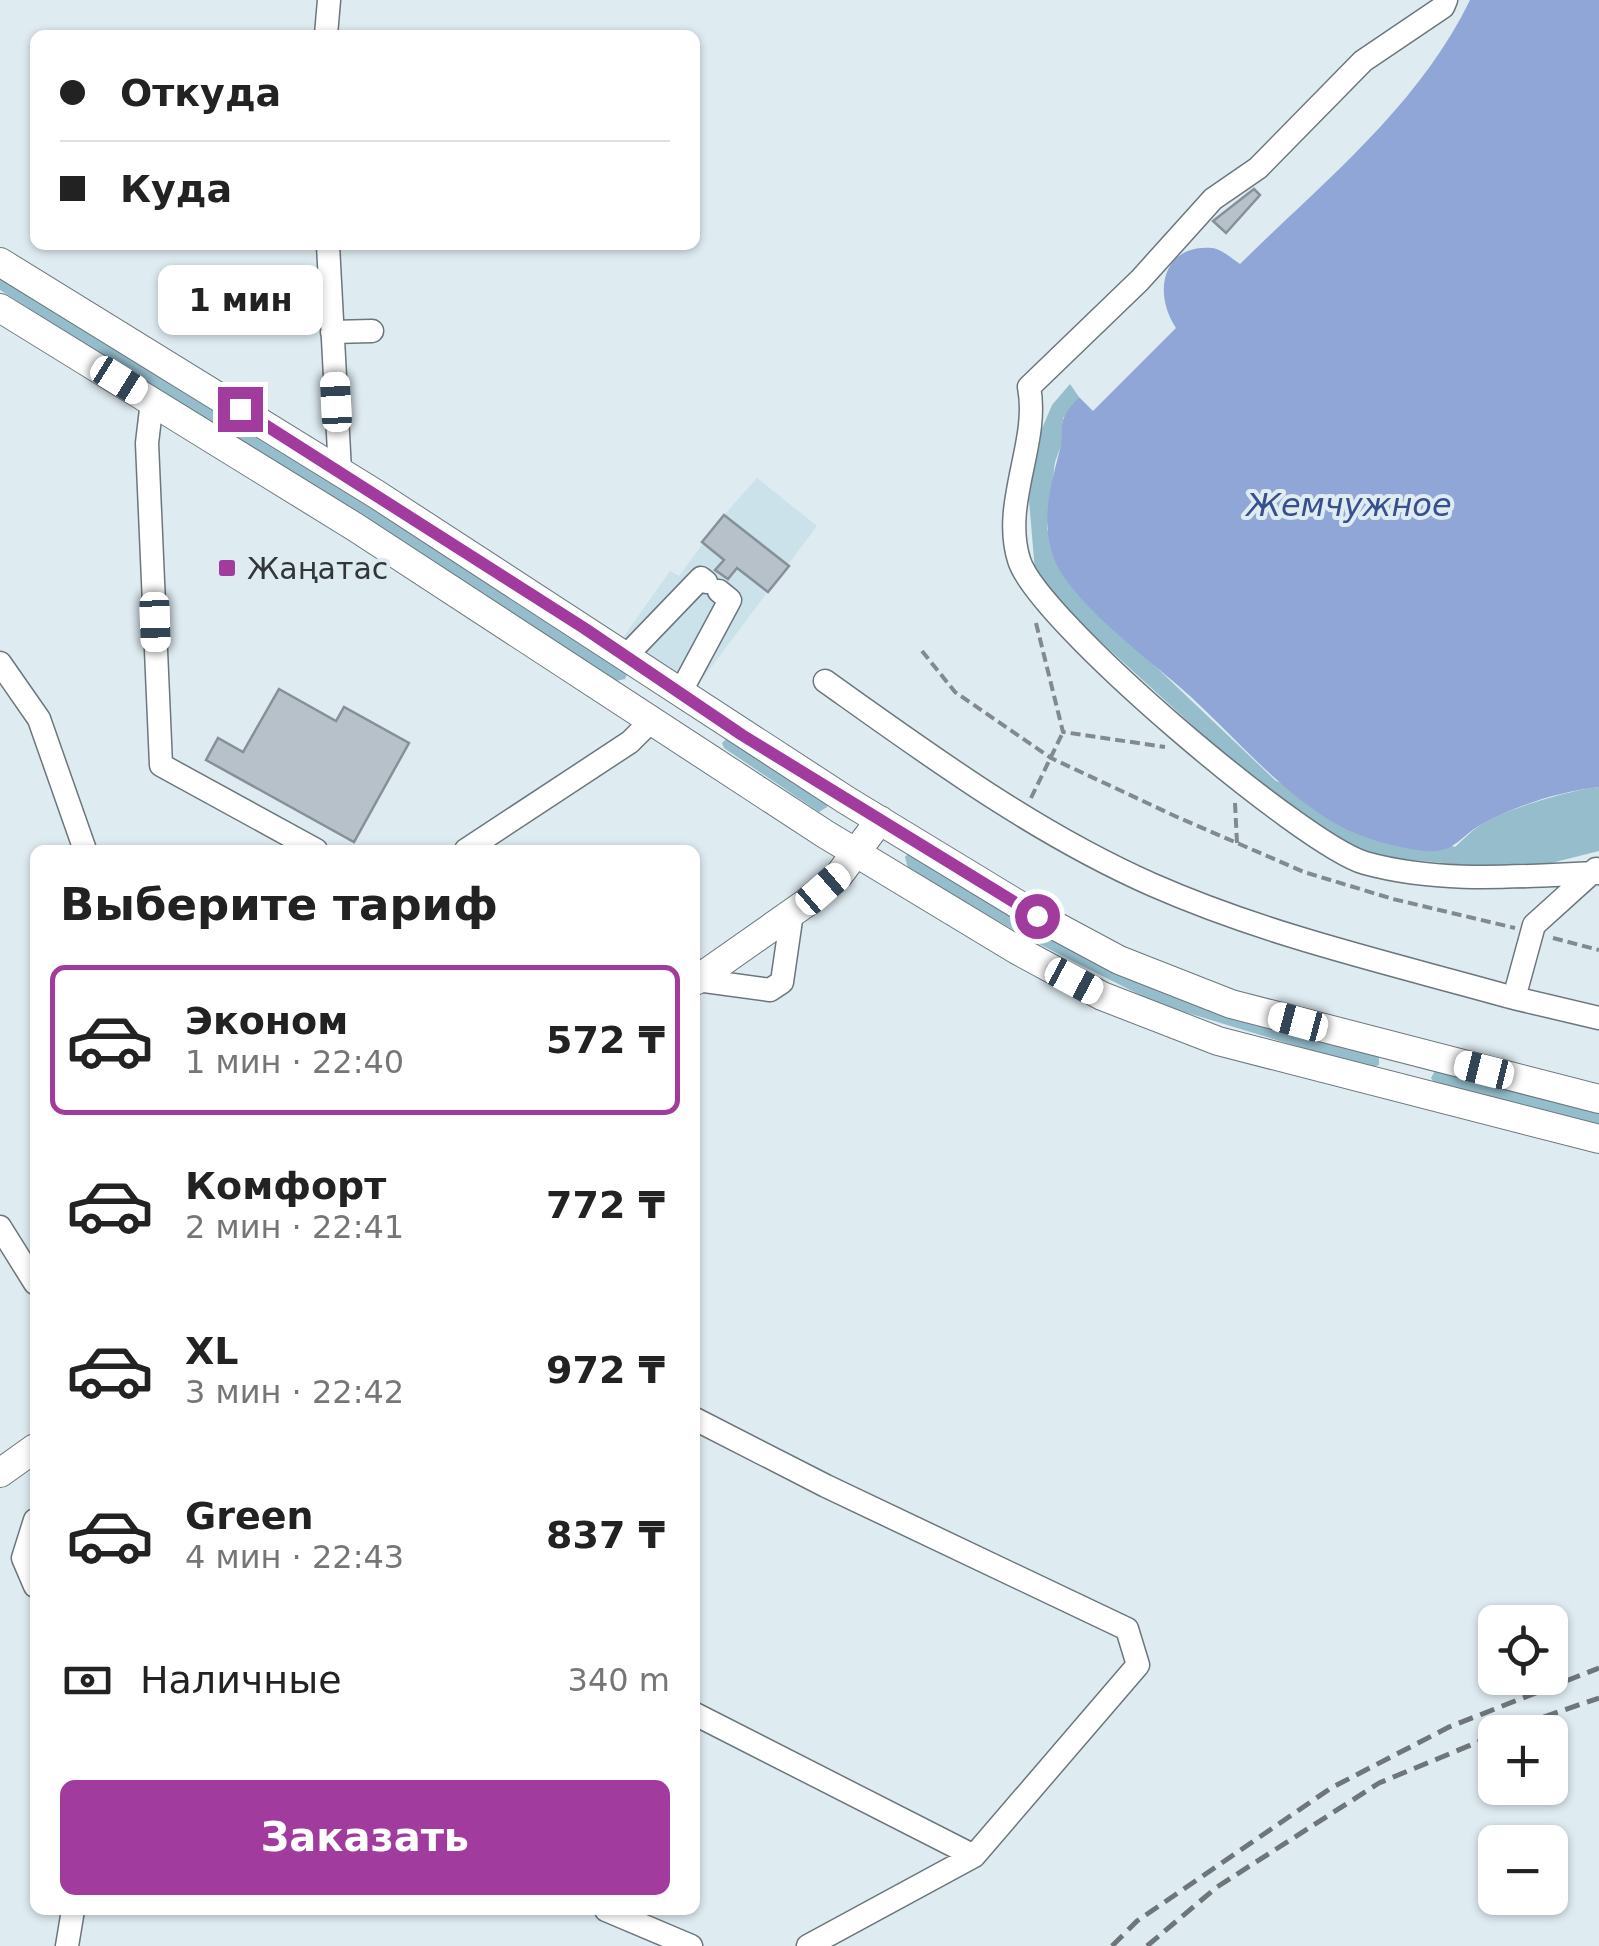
<!DOCTYPE html>
<html lang="ru">
<head>
<meta charset="utf-8">
<style>
	body { margin:0; font-family:"DejaVu Sans",sans-serif; background:#f6f6f6; color:#222; height:100vh; display:flex; flex-direction:column; font-size:38px; white-space:nowrap }
	* { box-sizing:border-box; margin:0 }
	p { font-size:32px; color:#767676 }
	.icon { flex:none; width:55px; height:55px; fill:none; stroke:currentColor; stroke-width:2; stroke-linecap:round; stroke-linejoin:round }
	.map { position:relative; flex:1; overflow:hidden }
	.details { position:absolute; left:30px; top:845px; width:670px; height:1070px; display:flex; flex-direction:column; background:#fff; border-radius:15px; box-shadow:0 2px 8px #0004 }
	.details>* { flex:none }
	.guide { position:absolute; left:30px; top:30px; width:670px; height:220px; border-radius:15px; box-shadow:0 2px 8px #0004; display:grid; align-content:center; height:220px; padding:0 30px; background:#fff }
	.buttons { position:absolute; left:1478px; top:1605px; display:grid; gap:20px }
	.buttons a { display:grid; place-items:center; width:90px; height:90px; border-radius:15px; background:#fff; box-shadow:0 2px 8px #0004; font-size:50px }
	.end { position:absolute; width:45px; height:45px; margin:-22px; border:12px solid #a23b9e; background:#fff; box-shadow:0 0 0 5px #fff }
	.from { border-radius:50% }
	.bubble { position:absolute; height:70px; border-radius:15px; background:#fff; box-shadow:0 2px 8px #0004; font-size:32px; font-weight:600; line-height:70px; text-align:center }
	.car { position:absolute; width:30px; height:60px; margin:-30px -15px; border-radius:12px; box-shadow:0 0 8px 2px #0007; background:linear-gradient(#fff 24%,#345 0 40%,#fff 0 76%,#345 0 86%,#fff 0) }
	.guide b { display:flex; align-items:center; gap:35px; height:95px; font-size:38px }
	.guide b+b { border-top:2px solid #e0e0e0 }
	.guide i { width:25px; height:25px; background:#222 }
	ul { padding:0; list-style:none }
	li { display:flex; align-items:center; gap:30px; height:150px; margin:0 20px 15px; padding:0 10px; border:5px solid transparent; border-radius:15px }
	li div { flex:1 }
	li b { display:block; font-size:38px }
	li em { font-style:normal; font-weight:600 }
	li.active { border-color:#a23b9e }
	li>.icon { width:90px; height:90px; stroke-width:1.5 }
	h2 { padding:0 30px; font-size:45px; line-height:120px }
	.pay { display:flex; align-items:center; gap:25px; height:110px; padding:0 30px; font-size:38px }
	.pay p { margin-inline-start:auto }
	.action { display:flex; gap:20px; margin-top:auto; padding:20px 30px }
	.action a { flex:1; height:115px; border-radius:15px; background:#a23b9e; color:#fff; font-size:40px; font-weight:600; line-height:115px; text-align:center }
	.map>svg:first-child { display:block }
</style>
</head>
<body>
<div class="map">
<svg width="1599" height="1946" viewBox="0 0 1599 1946">
	<rect width="100%" height="100%" fill="#deebf1"/>
	<path fill="#cbe2ea" d="M757 478 817 526 688 698 615 649 670 571 679 576 724 515Z"/>
	<path fill="#95bdcc" d="M0 273 623 668 627 674 625 679 611 682 0 290Z
		M1070 384 1079 397 1063 418 1062 443 1055 462 1047 529 1076 591 1276 781 1455 847C1463 840 1470 832 1479 826 1502 810 1570 790 1599 787V851L1547 864 1475 866 1362 855 1317 830 1224 754 1047 593 1035 571 1029 500 1038 438 1052 405Z
		M727 738 828 805 827 807 819 812 724 748 722 743Z
		M909 853 1037 924 1375 1053 1379 1057V1065L1369 1068 1158 1004 1031 940 908 868 905 857Z
		M1436 1069 1599 1110V1127L1436 1085 1431 1078Z"/>
	<path fill="#90a6d7" d="M1470 0H1599V787C1562 791 1517 805 1484 823 1457 837 1456 856 1417 850 1391 846 1362 838 1338 825 1280 792 1238 740 1190 696 1153 662 1069 602 1053 556 1040 517 1052 482 1061 445 1063 435 1060 424 1065 415 1068 409 1074 403 1079 397L1093 411 1176 328C1152 292 1163 244 1212 248 1222 249 1232 259 1240 264 1324 181 1418 107 1470 0Z"/>
	<path fill="#b7c1c9" stroke="#869098" stroke-width="2.5" d="M1254 189 1260 195 1226 233 1213 221Z
		M724 515 789 566 768 592 737 568 728 579 715 570 724 560 702 542Z
		M279 689 336 721 344 707 409 743 354 842 206 760 218 738 243 752Z"/>
	<g fill="none" stroke-linecap="round" stroke-linejoin="round">
		<defs>
			<path id="minor" d="M1446 0 1443 7 1363 61 1258 168 1213 199 1140 280 1029 387C1040 442 1001 503 1019 560 1037 620 1303 845 1365 863 1441 884 1520 876 1599 873
				M326 35 329 0
				M328 245 340 471
				M332 332 372 331
				M152 401 147 443 161 765 316 850
				M626 656 701 578 706 582
				M0 663 39 719 85 850
				M825 681C929 755 1035 833 1153 885 1269 936 1393 964 1514 998
				M680 693 730 600 719 591
				M466 850 630 742 651 721
				M1596 869 1534 925 1514 998 1599 1018
				M697 980 770 990 782 982 792 913
				M0 1227 35 1283
				M695 1419 826 1486 1127 1629 1138 1665 974 1856 808 1946
				M35 1520 23 1558 35 1586
				M695 1714 974 1856
				M606 1910 691 1946
				M67 1946 73 1910"/>
			<path id="major" d="M0 262 376 494 846 800 1037 916 1119 960 1231 1004 1599 1099
				M0 308 355 527 825 834 1017 950 1102 996 1218 1041 1599 1139
				M695 981 806 903 839 875 880 820
				M0 1473 35 1448"/>
		</defs>
		<use href="#minor" stroke="#6b777c" stroke-width="25"/>
		<use href="#major" stroke="#6b777c" stroke-width="30"/>
		<path stroke="#828a8f" stroke-width="4" stroke-dasharray="10 5" stroke-linecap="butt" d="M1036 623 1063 732 1165 747
			M922 651 955 692 1051 758 1177 817 1304 872 1393 899 1515 928
			M1031 798 1063 732
			M1235 803 1237 843
			M1553 938 1599 950"/>
		<use href="#minor" stroke="#fff" stroke-width="22"/>
		<use href="#major" stroke="#fff" stroke-width="28"/>
		<path stroke="#6e767a" stroke-width="5" stroke-dasharray="15 8" stroke-linecap="butt" d="M1500 1732 1599 1698
			M1112 1946 1137 1921 1331 1788 1449 1727 1599 1668
			M1147 1946 1217 1887 1379 1783 1495 1735"/>
	</g>
	<g fill="none" stroke-linecap="round" stroke-linejoin="round">
		<path stroke="#a23b9e" stroke-width="12" d="M240 409 584 628 742 735 1037 916"/>
	</g>
	<rect fill="#a23b9e" stroke="#deebf1" stroke-width="4" x="217" y="558" width="20" height="20" rx="5"/>
	<g text-anchor="middle" dominant-baseline="central" stroke-width="8" stroke-linejoin="round" paint-order="stroke">
		<g font-size="30" fill="#313639" stroke="#deebf1" text-anchor="start">
			<text x="247" y="568">Жаңатас</text>
		</g>
		<g font-size="32" font-style="italic" fill="#374f8e" stroke="#deebf1">
			<text x="1349" y="505">Жемчужное</text>
		</g>
	</g>
</svg>
<div class="buttons">
<a><svg class="icon" aria-label="locate" viewBox="0 0 24 24"><circle cx="12" cy="12" r="6"/><path d="M12 2v4M12 18v4M2 12h4M18 12h4"/></svg></a>
<a>+</a>
<a>−</a>
</div>
<i class="end from" style="left:1037px;top:916px"></i>
<i class="end" style="left:240px;top:409px"></i>
<div class="bubble" style="left:158px;top:265px;width:165px">1 мин</div>
<i class="car" style="left:119px;top:380px;rotate:122deg"></i>
<i class="car" style="left:336px;top:402px;rotate:357deg"></i>
<i class="car" style="left:155px;top:622px;rotate:178deg"></i>
<i class="car" style="left:823px;top:889px;rotate:49deg"></i>
<i class="car" style="left:1074px;top:981px;rotate:118deg"></i>
<i class="car" style="left:1298px;top:1022px;rotate:285deg"></i>
<i class="car" style="left:1484px;top:1070px;rotate:284deg"></i>
<div class="guide">
<b><i class="from"></i>Откуда</b>
<b><i></i>Куда</b>
</div>
<section class="details">
<h2>Выберите тариф</h2>
<ul>
<li class="active"><svg class="icon" aria-label="car" viewBox="0 0 24 24"><path d="M5 17H2v-5l4-1 3-4h7l3 4 3 1v5h-3M9 17h6M6 11h13"/><circle cx="7" cy="17" r="2"/><circle cx="17" cy="17" r="2"/></svg><div><b>Эконом</b><p>1 мин · 22:40</p></div><em>572 ₸</em></li>
<li><svg class="icon" aria-label="car" viewBox="0 0 24 24"><path d="M5 17H2v-5l4-1 3-4h7l3 4 3 1v5h-3M9 17h6M6 11h13"/><circle cx="7" cy="17" r="2"/><circle cx="17" cy="17" r="2"/></svg><div><b>Комфорт</b><p>2 мин · 22:41</p></div><em>772 ₸</em></li>
<li><svg class="icon" aria-label="car" viewBox="0 0 24 24"><path d="M5 17H2v-5l4-1 3-4h7l3 4 3 1v5h-3M9 17h6M6 11h13"/><circle cx="7" cy="17" r="2"/><circle cx="17" cy="17" r="2"/></svg><div><b>XL</b><p>3 мин · 22:42</p></div><em>972 ₸</em></li>
<li><svg class="icon" aria-label="car" viewBox="0 0 24 24"><path d="M5 17H2v-5l4-1 3-4h7l3 4 3 1v5h-3M9 17h6M6 11h13"/><circle cx="7" cy="17" r="2"/><circle cx="17" cy="17" r="2"/></svg><div><b>Green</b><p>4 мин · 22:43</p></div><em>837 ₸</em></li>
</ul>
<div class="pay"><svg class="icon" aria-label="cash" viewBox="0 0 24 24"><path d="M3 7h18v10H3z"/><circle cx="12" cy="12" r="2"/></svg>Наличные<p>340 m</p></div>
<div class="action"><a>Заказать</a></div>
</section>
</div>
</body>
</html>
